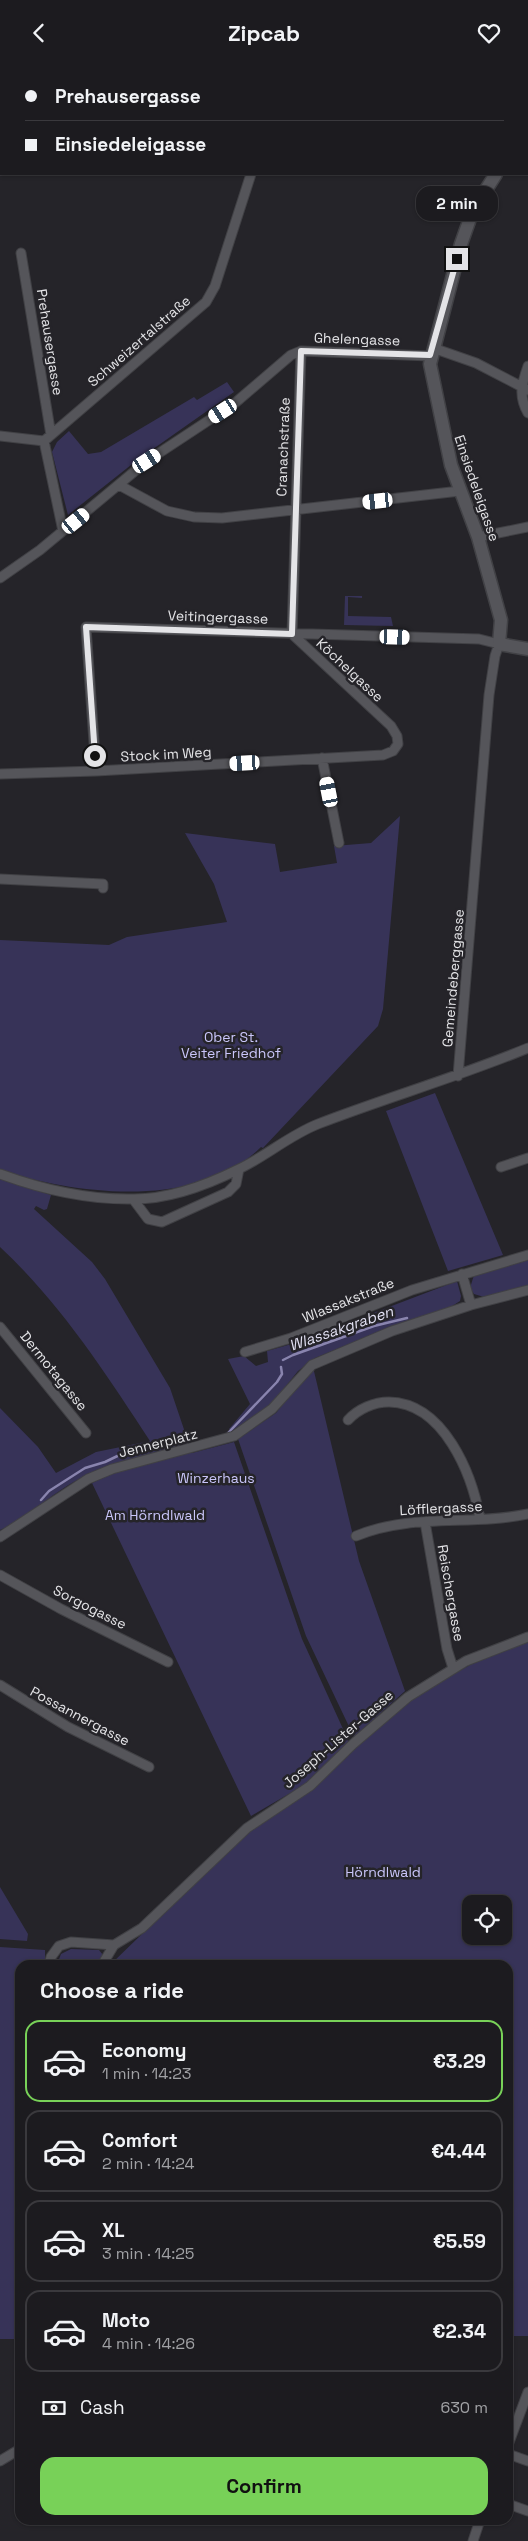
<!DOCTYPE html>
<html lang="en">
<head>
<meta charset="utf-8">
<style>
	body { margin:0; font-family:"Space Grotesk",sans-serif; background:#29282c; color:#f1f3f6; height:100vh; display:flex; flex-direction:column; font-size:19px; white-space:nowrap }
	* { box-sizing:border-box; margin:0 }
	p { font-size:16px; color:#a0a1a4 }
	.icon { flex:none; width:28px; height:28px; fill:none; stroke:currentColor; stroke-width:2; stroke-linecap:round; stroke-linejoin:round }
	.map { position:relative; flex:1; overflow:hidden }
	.drawer { position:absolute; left:15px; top:1895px; width:498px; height:565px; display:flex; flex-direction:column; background:#1c1b1f; border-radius:15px; box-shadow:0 1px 4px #0004,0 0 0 1px #3a393d }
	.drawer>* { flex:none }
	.top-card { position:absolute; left:0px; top:0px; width:529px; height:110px; box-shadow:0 1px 4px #0004,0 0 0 1px #3a393d; display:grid; align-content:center; height:110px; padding:0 25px; background:#1c1b1f }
	.controls { position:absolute; left:462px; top:1830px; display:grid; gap:10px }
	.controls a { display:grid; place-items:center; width:50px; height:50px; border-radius:10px; background:#1c1b1f; box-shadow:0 1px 4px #0004,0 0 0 1px #3a393d; font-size:25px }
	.end { position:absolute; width:22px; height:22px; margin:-11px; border:6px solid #e4e4e7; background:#111; box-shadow:0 0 0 2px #111 }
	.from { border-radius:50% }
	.bubble { position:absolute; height:35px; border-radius:15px; background:#1c1b1f; box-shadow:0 1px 4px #0004,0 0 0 1px #3a393d; font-size:16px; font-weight:800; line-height:35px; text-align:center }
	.car { position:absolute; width:15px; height:30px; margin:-15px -8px; border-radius:6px; box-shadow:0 0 4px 1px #0007; background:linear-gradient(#fff 24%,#345 0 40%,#fff 0 76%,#345 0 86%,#fff 0) }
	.top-card b { display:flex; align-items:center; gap:18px; height:48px; font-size:19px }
	.top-card b+b { border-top:1px solid #3a393d }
	.top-card i { width:12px; height:12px; background:#f1f3f6 }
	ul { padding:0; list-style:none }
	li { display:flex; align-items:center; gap:15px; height:82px; margin:0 10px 8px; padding:0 15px; border:2px solid #3a393d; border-radius:15px }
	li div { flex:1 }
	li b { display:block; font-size:19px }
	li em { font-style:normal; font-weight:800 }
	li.current { border-color:#78d158 }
	li>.icon { width:45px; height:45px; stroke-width:1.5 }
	h2 { padding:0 25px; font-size:22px; line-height:60px }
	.pay { display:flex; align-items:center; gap:12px; height:55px; padding:0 25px; font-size:19px }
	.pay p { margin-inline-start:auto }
	.button { display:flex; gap:10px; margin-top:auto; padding:10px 25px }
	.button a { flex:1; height:58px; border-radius:15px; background:#78d158; color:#111; font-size:20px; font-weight:800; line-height:58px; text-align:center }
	header { display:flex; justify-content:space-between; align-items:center; height:65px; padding:0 25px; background:#1c1b1f; font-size:22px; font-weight:800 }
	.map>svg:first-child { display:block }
</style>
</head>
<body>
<header><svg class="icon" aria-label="back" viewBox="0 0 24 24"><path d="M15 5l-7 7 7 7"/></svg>Zipcab<svg class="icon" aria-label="heart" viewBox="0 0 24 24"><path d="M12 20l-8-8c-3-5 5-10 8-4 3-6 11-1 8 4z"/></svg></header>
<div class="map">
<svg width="528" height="2476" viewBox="0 0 528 2476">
	<rect width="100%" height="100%" fill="#252429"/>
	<path fill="#373358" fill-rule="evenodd" d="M227 317 234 327 136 396 68 450 52 387 57 377 69 366 88 389 101 387 194 332 197 335Z
		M345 531H362V533L348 532V551L391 552 393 561 344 560Z
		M400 751 383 944 378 961 263 1083 261 1082C198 1145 77 1130 0 1105V875L109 880 127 872 227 857 214 819 185 768 275 779 280 807 337 798 334 781 371 778Z
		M435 1028 503 1190 448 1206 386 1046Z
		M0 1114 51 1130 47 1144 44 1145 36 1141 34 1144 92 1197 105 1214 170 1323 192 1388 234 1377 302 1574 349 1677 304 1720 251 1751 92 1418 116 1407C107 1408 96 1407 89 1410 56 1422 32 1452 0 1465V1343L38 1382 56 1408 96 1387 150 1376C105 1307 60 1238 0 1182Z
		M528 1195V1221L484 1232 474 1229 470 1223 474 1210Z
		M452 1216H457L461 1231 460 1236 449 1243 393 1261 315 1293 298 1306 266 1346 234 1368 229 1364 250 1339 228 1294 244 1291 256 1301 268 1297 267 1286 302 1276 301 1273 317 1267 318 1269 452 1218Z
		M313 1302 359 1496 405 1626 354 1672 306 1571 238 1374 276 1348Z
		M528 1576V2271H508V1900H110L237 1777 277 1746 316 1722 359 1679 412 1633 470 1600ZM471 1839H504V1871H471Z
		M0 1822 28 1869 27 1876 0 1874Z
		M0 1882 45 1885V1900H20V2274H0Z
		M71 1884 99 1885 103 1890 95 1900H57L61 1889Z"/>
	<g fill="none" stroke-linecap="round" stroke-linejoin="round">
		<path stroke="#8984ae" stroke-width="2.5" d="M283 1295 293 1290 374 1261 407 1253
			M228 1368 277 1317 282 1309 281 1302
			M41 1435 49 1426 85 1403 105 1397 134 1383 166 1382"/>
		<defs>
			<path id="street" d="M340 1 341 0
				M0 45 1 46
				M21 188 51 370
				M433 283 476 298 528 325
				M528 301C522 318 518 331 528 348
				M0 371 44 376 206 237 215 221 251 109
				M44 376 63 466
				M119 420 167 446 194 452 222 453 460 426
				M478 472 528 462
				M0 513 40 485 147 396 235 338 291 290 301 286 430 291
				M292 569 301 286
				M322 693 339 778
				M96 706 86 562 479 574 499 579 495 591 489 630 458 1011
				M0 709 96 706 383 690 393 686 398 679 397 671 391 661 292 569
				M0 814 103 819V823
				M501 1102 528 1093
				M0 1109C41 1124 90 1135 134 1134 169 1134 207 1120 239 1104 266 1091 290 1070 318 1059 388 1032 458 1012 528 983
				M133 1134 148 1154 162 1157 228 1127 236 1119 239 1104
				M462 1209 471 1240
				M0 1262 86 1368
				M245 1287 291 1273 412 1225 528 1190
				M348 1355C358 1344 374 1337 389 1337 444 1338 472 1409 480 1454
				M425 1457 447 1584 453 1603
				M356 1471C411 1448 471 1461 528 1449
				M0 1472 88 1414 112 1404 234 1371 272 1344 312 1300 392 1266 471 1240 528 1225
				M0 1510 61 1544 168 1597
				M0 1620 68 1662 149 1702
				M49 1900 51 1892 59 1881 71 1877 114 1880 142 1863 247 1763 310 1721 353 1679 408 1632 466 1596 528 1572
				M102 1900 114 1880
				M508 2380 528 2327
				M508 2389 528 2396
				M0 2396 20 2384
				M508 2439 528 2446
				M473 2476 480 2455"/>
			<path id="secondary" d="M503 0V1
				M496 109 473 145 461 179 430 299 451 400 478 472 501 555 499 579 528 584"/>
		</defs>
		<use href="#street" stroke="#414145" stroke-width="11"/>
		<use href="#secondary" stroke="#414145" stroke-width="15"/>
		<use href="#street" stroke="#55555a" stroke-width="9"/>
		<use href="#secondary" stroke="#55555a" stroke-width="12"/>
	</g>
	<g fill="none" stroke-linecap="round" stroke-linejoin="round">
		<path stroke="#e4e4e7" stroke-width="6" d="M95 691 86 562 292 569 301 286 430 290 457 194"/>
	</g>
	<g text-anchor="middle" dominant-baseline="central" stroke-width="5" stroke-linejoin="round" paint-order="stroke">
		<g font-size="14" fill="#e4e4e7" stroke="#252429">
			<text transform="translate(357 274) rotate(2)">Ghelengasse</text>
			<text transform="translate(139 276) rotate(-41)">Schweizertalstraße</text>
			<text transform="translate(50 277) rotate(81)">Prehausergasse</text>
			<text transform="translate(283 382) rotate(-88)">Cranachstraße</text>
			<text transform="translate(477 423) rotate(71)">Einsiedeleigasse</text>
			<text transform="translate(218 552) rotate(2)">Veitingergasse</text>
			<text transform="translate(350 605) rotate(43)">Köchelgasse</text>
			<text transform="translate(166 689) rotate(-3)">Stock im Weg</text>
			<text transform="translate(453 913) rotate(-85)">Gemeindeberggasse</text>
			<text transform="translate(348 1235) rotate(-22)">Wlassakstraße</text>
			<text transform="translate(54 1306) rotate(51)">Dermotagasse</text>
			<text transform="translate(158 1378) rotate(-14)">Jennerplatz</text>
			<text transform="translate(441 1443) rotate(-3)">Löfflergasse</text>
			<text transform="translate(451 1528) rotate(80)">Reischergasse</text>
			<text transform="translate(90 1542) rotate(27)">Sorgogasse</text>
			<text transform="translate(80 1651) rotate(28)">Possannergasse</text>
			<text transform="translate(338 1674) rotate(-41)">Joseph-Lister-Gasse</text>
		</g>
		<g font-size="14" fill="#cac6fa" stroke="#252429">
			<text x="231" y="972">Ober St.<tspan x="231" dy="16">Veiter Friedhof</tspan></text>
			<text x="216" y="1413">Winzerhaus</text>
			<text x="155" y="1450">Am Hörndlwald</text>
			<text x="383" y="1807">Hörndlwald</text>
		</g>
		<g font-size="15" font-style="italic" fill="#e2e1f3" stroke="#252429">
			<text transform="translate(341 1263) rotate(-19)">Wlassakgraben</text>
		</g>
	</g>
</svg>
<div class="controls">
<a><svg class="icon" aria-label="locate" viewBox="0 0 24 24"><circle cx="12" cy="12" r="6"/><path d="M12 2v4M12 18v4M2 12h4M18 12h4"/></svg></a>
</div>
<i class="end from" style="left:95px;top:691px"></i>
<i class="end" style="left:457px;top:194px"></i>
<div class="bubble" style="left:416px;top:121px;width:82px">2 min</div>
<i class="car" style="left:223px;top:346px;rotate:237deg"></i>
<i class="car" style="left:147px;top:396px;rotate:57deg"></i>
<i class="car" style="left:378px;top:436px;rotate:264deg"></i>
<i class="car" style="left:76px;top:456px;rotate:51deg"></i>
<i class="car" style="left:395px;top:572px;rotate:92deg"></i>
<i class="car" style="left:245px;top:698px;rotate:267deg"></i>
<i class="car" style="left:329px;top:727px;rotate:349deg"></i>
<div class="top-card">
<b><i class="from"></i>Prehausergasse</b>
<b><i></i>Einsiedeleigasse</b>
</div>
<section class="drawer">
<h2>Choose a ride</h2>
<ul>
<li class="current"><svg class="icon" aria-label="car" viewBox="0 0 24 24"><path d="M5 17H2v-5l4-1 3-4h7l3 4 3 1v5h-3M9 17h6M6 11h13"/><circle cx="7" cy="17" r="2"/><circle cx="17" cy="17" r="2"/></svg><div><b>Economy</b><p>1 min · 14:23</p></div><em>€3.29</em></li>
<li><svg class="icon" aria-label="car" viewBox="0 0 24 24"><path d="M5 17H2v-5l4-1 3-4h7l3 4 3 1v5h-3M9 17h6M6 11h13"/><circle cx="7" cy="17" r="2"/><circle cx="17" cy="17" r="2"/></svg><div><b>Comfort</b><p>2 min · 14:24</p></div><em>€4.44</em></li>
<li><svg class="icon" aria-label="car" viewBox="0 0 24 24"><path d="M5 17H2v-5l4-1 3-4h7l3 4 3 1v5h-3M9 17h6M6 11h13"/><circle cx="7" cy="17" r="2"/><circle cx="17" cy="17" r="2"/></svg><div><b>XL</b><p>3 min · 14:25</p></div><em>€5.59</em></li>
<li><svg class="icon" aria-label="car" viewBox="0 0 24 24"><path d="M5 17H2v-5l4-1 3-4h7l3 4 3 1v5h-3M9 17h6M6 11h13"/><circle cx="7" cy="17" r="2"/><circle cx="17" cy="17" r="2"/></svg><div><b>Moto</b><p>4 min · 14:26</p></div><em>€2.34</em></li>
</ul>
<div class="pay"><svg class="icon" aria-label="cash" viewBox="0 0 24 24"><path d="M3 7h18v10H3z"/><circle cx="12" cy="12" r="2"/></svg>Cash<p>630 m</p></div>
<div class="button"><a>Confirm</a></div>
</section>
</div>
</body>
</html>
